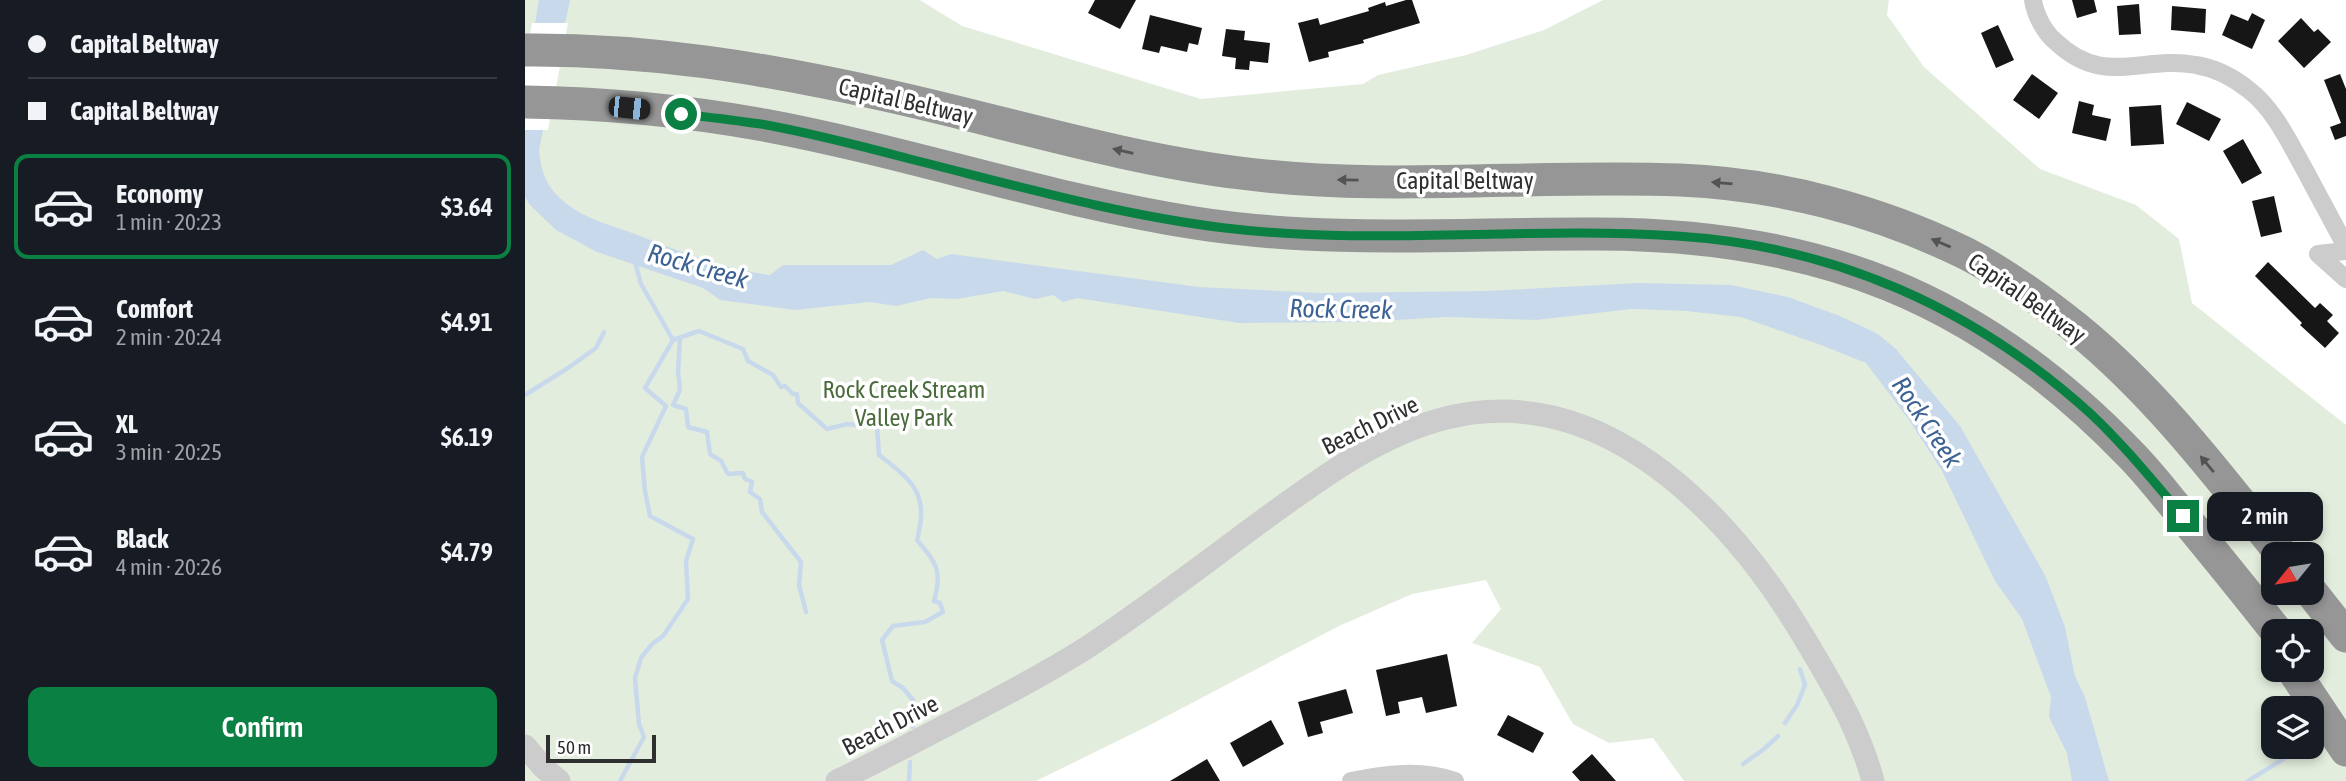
<!DOCTYPE html>
<html lang="en">
<head>
<meta charset="utf-8">
<style>
	body { margin:0; font-family:"Asap Condensed",sans-serif; background:#20242c; color:#f1f3f6; height:100vh; display:flex; flex-direction:column; font-size:26px; white-space:nowrap }
	* { box-sizing:border-box; margin:0 }
	p { font-size:23px; color:#9ea1a6 }
	.icon { flex:none; width:38px; height:38px; fill:none; stroke:currentColor; stroke-width:2; stroke-linecap:round; stroke-linejoin:round }
	.map { position:relative; flex:1; overflow:hidden }
	.details { display:flex; flex-direction:column; background:#171b24; width:525px }
	.details>* { flex:none }
	.banner { display:grid; align-content:center; height:154px; padding:0 28px; background:#171b24 }
	.needle { width:46px; rotate:240deg }
	.controls { position:absolute; left:1736px; top:542px; display:grid; gap:14px }
	.controls a { display:grid; place-items:center; width:63px; height:63px; border-radius:14px; background:#171b24; box-shadow:0 4px 10px #0003; font-size:35px }
	.scale { position:absolute; left:21px; bottom:18px; width:110px; box-sizing:border-box; padding-left:7px; border:4px solid #2f2f2f; border-top:0; font-size:19px; line-height:24px; white-space:nowrap; color:#2f2f2f; -webkit-text-stroke:5px #fff; paint-order:stroke }
	.end { position:absolute; width:32px; height:32px; margin:-16px; border:9px solid #0b8043; background:#fff; box-shadow:0 0 0 4px #fff }
	.from { border-radius:50% }
	.bubble { position:absolute; height:49px; border-radius:14px; background:#171b24; box-shadow:0 4px 10px #0003; font-size:23px; font-weight:600; line-height:49px; text-align:center }
	.car { position:absolute; width:21px; height:42px; margin:-21px -10px; border-radius:9px; box-shadow:0 0 5px 2px #0007; background:linear-gradient(#222 24%,#8ab4d8 0 40%,#222 0 76%,#8ab4d8 0 86%,#222 0) }
	.banner b { display:flex; align-items:center; gap:24px; height:66px; font-size:26px }
	.banner b+b { border-top:2px solid #363941 }
	.banner i { width:18px; height:18px; background:#f1f3f6 }
	ul { padding:0; list-style:none }
	li { display:flex; align-items:center; gap:21px; height:105px; margin:0 14px 10px; padding:0 14px; border:4px solid transparent; border-radius:14px }
	li div { flex:1 }
	li b { display:block; font-size:26px }
	li em { font-style:normal; font-weight:600 }
	li.current { border-color:#0b8043 }
	li>.icon { width:63px; height:63px; stroke-width:1.5 }
	.button { display:flex; gap:14px; margin-top:auto; padding:14px 28px }
	.button a { flex:1; height:80px; border-radius:14px; background:#0b8043; color:#fff; font-size:28px; font-weight:600; line-height:80px; text-align:center }
	main { display:flex; flex:1; min-height:0 }
	.map>svg:first-child { display:block }
</style>
</head>
<body>
<main>
<section class="details">
<div class="banner">
<b><i class="from"></i>Capital Beltway</b>
<b><i></i>Capital Beltway</b>
</div>
<ul>
<li class="current"><svg class="icon" aria-label="car" viewBox="0 0 24 24"><path d="M5 17H2v-5l4-1 3-4h7l3 4 3 1v5h-3M9 17h6M6 11h13"/><circle cx="7" cy="17" r="2"/><circle cx="17" cy="17" r="2"/></svg><div><b>Economy</b><p>1 min · 20:23</p></div><em>$3.64</em></li>
<li><svg class="icon" aria-label="car" viewBox="0 0 24 24"><path d="M5 17H2v-5l4-1 3-4h7l3 4 3 1v5h-3M9 17h6M6 11h13"/><circle cx="7" cy="17" r="2"/><circle cx="17" cy="17" r="2"/></svg><div><b>Comfort</b><p>2 min · 20:24</p></div><em>$4.91</em></li>
<li><svg class="icon" aria-label="car" viewBox="0 0 24 24"><path d="M5 17H2v-5l4-1 3-4h7l3 4 3 1v5h-3M9 17h6M6 11h13"/><circle cx="7" cy="17" r="2"/><circle cx="17" cy="17" r="2"/></svg><div><b>XL</b><p>3 min · 20:25</p></div><em>$6.19</em></li>
<li><svg class="icon" aria-label="car" viewBox="0 0 24 24"><path d="M5 17H2v-5l4-1 3-4h7l3 4 3 1v5h-3M9 17h6M6 11h13"/><circle cx="7" cy="17" r="2"/><circle cx="17" cy="17" r="2"/></svg><div><b>Black</b><p>4 min · 20:26</p></div><em>$4.79</em></li>
</ul>
<div class="button"><a>Confirm</a></div>
</section>
<div class="map">
<svg width="1821" height="781" viewBox="0 0 1821 781">
	<rect width="100%" height="100%" fill="#fff"/>
	<path fill="#e3eddd" fill-rule="evenodd" d="M0 0H395L437 26 676 99 838 84 853 75 941 55 1019 30 1078 0H1364L1362 15 1399 67 1515 169 1611 205 1654 239 1667 303 1821 425V781H1159L1128 738 1084 743 1048 724 1015 667 947 643 976 609 961 580 887 594 814 626 621 727 511 781H0ZM1748 555H1787V593H1748ZM1748 632H1787V670H1748ZM1748 709H1787V747H1748Z"/>
	<path fill="#c9d9ec" d="M14 0H45L14 150C16 170 20 184 35 198 54 217 83 224 107 233 152 250 197 269 245 275L258 265H366L398 250 412 259 426 254 674 287 795 293 961 291 1113 283 1206 285 1263 297 1315 316 1353 334 1371 349 1435 426 1520 575 1540 627 1550 676 1560 697 1584 781H1547L1542 753 1524 717 1526 697 1497 619 1470 581 1417 471 1384 420 1341 363 1296 345 1216 317 1161 311 1107 309 1011 320 922 317 836 322 714 323 552 298 538 302 528 295 510 299 478 291 432 299 406 298 371 306 345 302 270 310 195 300 178 288 72 252 31 230 5 205 0 197V82Z"/>
	<path fill="#fff" d="M7 23H43L23 130H0V63Z"/>
	<g fill="none" stroke-linecap="round" stroke-linejoin="round">
		<path stroke="#c9d9ec" stroke-width="4.5" d="M155 338 153 371 155 390 148 405 161 409 163 427 182 432 185 454 196 461 203 474 218 473 220 479 227 482 225 492 235 499 237 512 276 562 274 585 281 612
			M148 340 174 331 218 349 223 361 248 375 256 387 260 386 268 394H272L273 403 302 429 322 424 352 427 354 455C389 482 404 494 392 540 411 563 418 570 409 601L415 603 418 612 400 622 368 626 357 640 367 681 378 688 388 700V727
			M0 395 43 368 71 348 79 332
			M1260 723 1272 705 1280 685 1275 669
			M1218 764 1239 749 1253 736
			M95 781 119 737 114 724 110 678 116 658 127 644 138 636 163 599 161 561 168 539 125 516 120 491 117 457 141 406 120 388 148 340 116 284 110 262
			M384 781 385 762
			M1723 781 1768 753"/>
	</g>
	<path fill="#161616" d="M570 0H611L595 29 563 13Z
		M881 0H887L895 23 838 40 839 43 803 52 804 57 784 62 773 23 793 18 795 25 844 11 843 8 860 2 861 6Z
		M1547 0H1569L1572 12 1552 18Z
		M1614 4 1616 34 1594 35 1592 6Z
		M1647 6 1681 9 1680 33 1646 30Z
		M1727 13 1740 20 1727 49 1697 35 1706 14 1723 21Z
		M625 15 677 28 673 45 664 43 662 52 636 46 634 53 617 49Z
		M1776 18 1789 32 1793 29 1806 42 1779 68 1753 41Z
		M1473 25 1489 60 1471 68 1456 33Z
		M701 29 720 31 719 40 745 43 743 63 725 61 724 70 710 69 711 58 697 56Z
		M1507 74 1533 93 1514 119 1488 100Z
		M1815 74 1821 89V136L1810 140 1805 127 1816 123 1799 80Z
		M1554 101 1569 105 1567 115 1586 119 1581 141 1547 133Z
		M1662 102 1696 119 1684 141 1651 124Z
		M1636 105 1639 144 1606 146 1604 107Z
		M1718 139 1737 173 1717 184 1698 151Z
		M1749 196 1757 232 1736 237 1727 201Z
		M1743 262 1790 308 1795 303 1808 315 1802 321 1814 333 1800 348 1775 325 1777 323 1730 276Z
		M922 654 932 706 901 713 897 697 873 702 875 713 861 716 851 670Z
		M821 689 828 713 795 722 798 733 783 737 773 702Z
		M983 715 1019 733 1008 753 972 735Z
		M746 720 759 744 718 767 705 743Z
		M1067 754 1091 781H1055L1047 772Z
		M682 759 695 781H645Z"/>
	<g fill="none" stroke-linecap="round" stroke-linejoin="round">
		<path stroke="#ccc" stroke-width="18" d="M1508 0C1510 14 1519 32 1530 41 1579 88 1616 55 1671 65 1690 68 1709 78 1724 90 1750 110 1765 144 1781 172 1794 197 1808 222 1821 247
			M1821 251 1793 254 1821 279
			M826 781C859 774 897 769 930 781"/>
		<path stroke="#ccc" stroke-width="23" d="M0 746 18 767 34 781
			M312 781C348 764 383 745 418 727 465 703 513 678 558 650 621 609 681 562 741 518 796 478 854 435 921 418 1031 391 1124 448 1197 526 1236 568 1264 611 1293 661 1317 702 1335 734 1348 781"/>
		<path stroke="#969696" stroke-width="33" d="M0 50C124 49 239 68 360 95 478 121 595 158 715 173 858 192 1010 174 1155 180 1253 184 1352 210 1440 253 1479 273 1517 301 1551 328 1630 392 1694 476 1757 555
			M0 102C79 103 161 111 239 125 384 152 524 200 670 223 803 244 938 233 1072 234 1291 234 1452 295 1605 454 1621 470 1635 488 1649 505 1684 547 1718 589 1752 632
			M1787 593 1821 636
			M1768 670 1821 750"/>
	</g>
	<defs><path id="oneway-solid" d="M-6-.8H1V-3.2L6.5 0L1 3.2V.8H-6Z" transform="scale(1.75)"/></defs>
	<g fill="#535353">
		<use href="#oneway-solid" transform="translate(598 151) rotate(-167)"/>
		<use href="#oneway-solid" transform="translate(823 180) rotate(-179)"/>
		<use href="#oneway-solid" transform="translate(1197 183) rotate(-175)"/>
		<use href="#oneway-solid" transform="translate(1416 243) rotate(-157)"/>
		<use href="#oneway-solid" transform="translate(1682 464) rotate(-130)"/>
	</g>
	<g fill="none" stroke-linecap="round" stroke-linejoin="round">
		<path stroke="#0b8043" stroke-width="9" d="M156 114C182 117 209 120 236 124 286 133 336 146 385 159 489 185 593 215 700 228 850 246 1001 226 1152 236 1309 246 1449 308 1566 414 1599 445 1628 481 1658 516"/>
	</g>
	<g text-anchor="middle" dominant-baseline="central" stroke-width="7" stroke-linejoin="round" paint-order="stroke">
		<g font-size="24" fill="#2f2f2f" stroke="#fff">
			<text transform="translate(381 101) rotate(13)">Capital Beltway</text>
			<text x="940" y="180">Capital Beltway</text>
			<text transform="translate(1502 298) rotate(35)">Capital Beltway</text>
			<text transform="translate(845 425) rotate(-26)">Beach Drive</text>
			<text transform="translate(365 725) rotate(-27)">Beach Drive</text>
		</g>
		<g font-size="24" fill="#4a6c3c" stroke="#fff">
			<text x="379" y="389">Rock Creek Stream<tspan x="379" dy="28">Valley Park</tspan></text>
		</g>
		<g font-size="26" font-style="italic" fill="#3c6293" stroke="#fff">
			<text transform="translate(173 266) rotate(16)">Rock Creek</text>
			<text transform="translate(816 309) rotate(1)">Rock Creek</text>
			<text transform="translate(1402 422) rotate(56)">Rock Creek</text>
		</g>
	</g>
</svg>
<div class="controls">
<a><svg class="needle" viewBox="-14 -14 28 28"><path d="M0-13l5 13h-10z" fill="#e53935"/><path d="M0 13l5-13h-10z" fill="#9ea1a6"/></svg></a>
<a><svg class="icon" aria-label="locate" viewBox="0 0 24 24"><circle cx="12" cy="12" r="6"/><path d="M12 2v4M12 18v4M2 12h4M18 12h4"/></svg></a>
<a><svg class="icon" aria-label="layers" viewBox="0 0 24 24"><path d="M12 4l9 5-9 5-9-5zM3 14l9 5 9-5"/></svg></a>
</div>
<div class="scale">50 m</div>
<i class="end from" style="left:156px;top:114px"></i>
<i class="end" style="left:1658px;top:516px"></i>
<div class="bubble" style="left:1682px;top:492px;width:116px">2 min</div>
<i class="car" style="left:104px;top:108px;rotate:96deg"></i>
</div>
</main>
</body>
</html>
